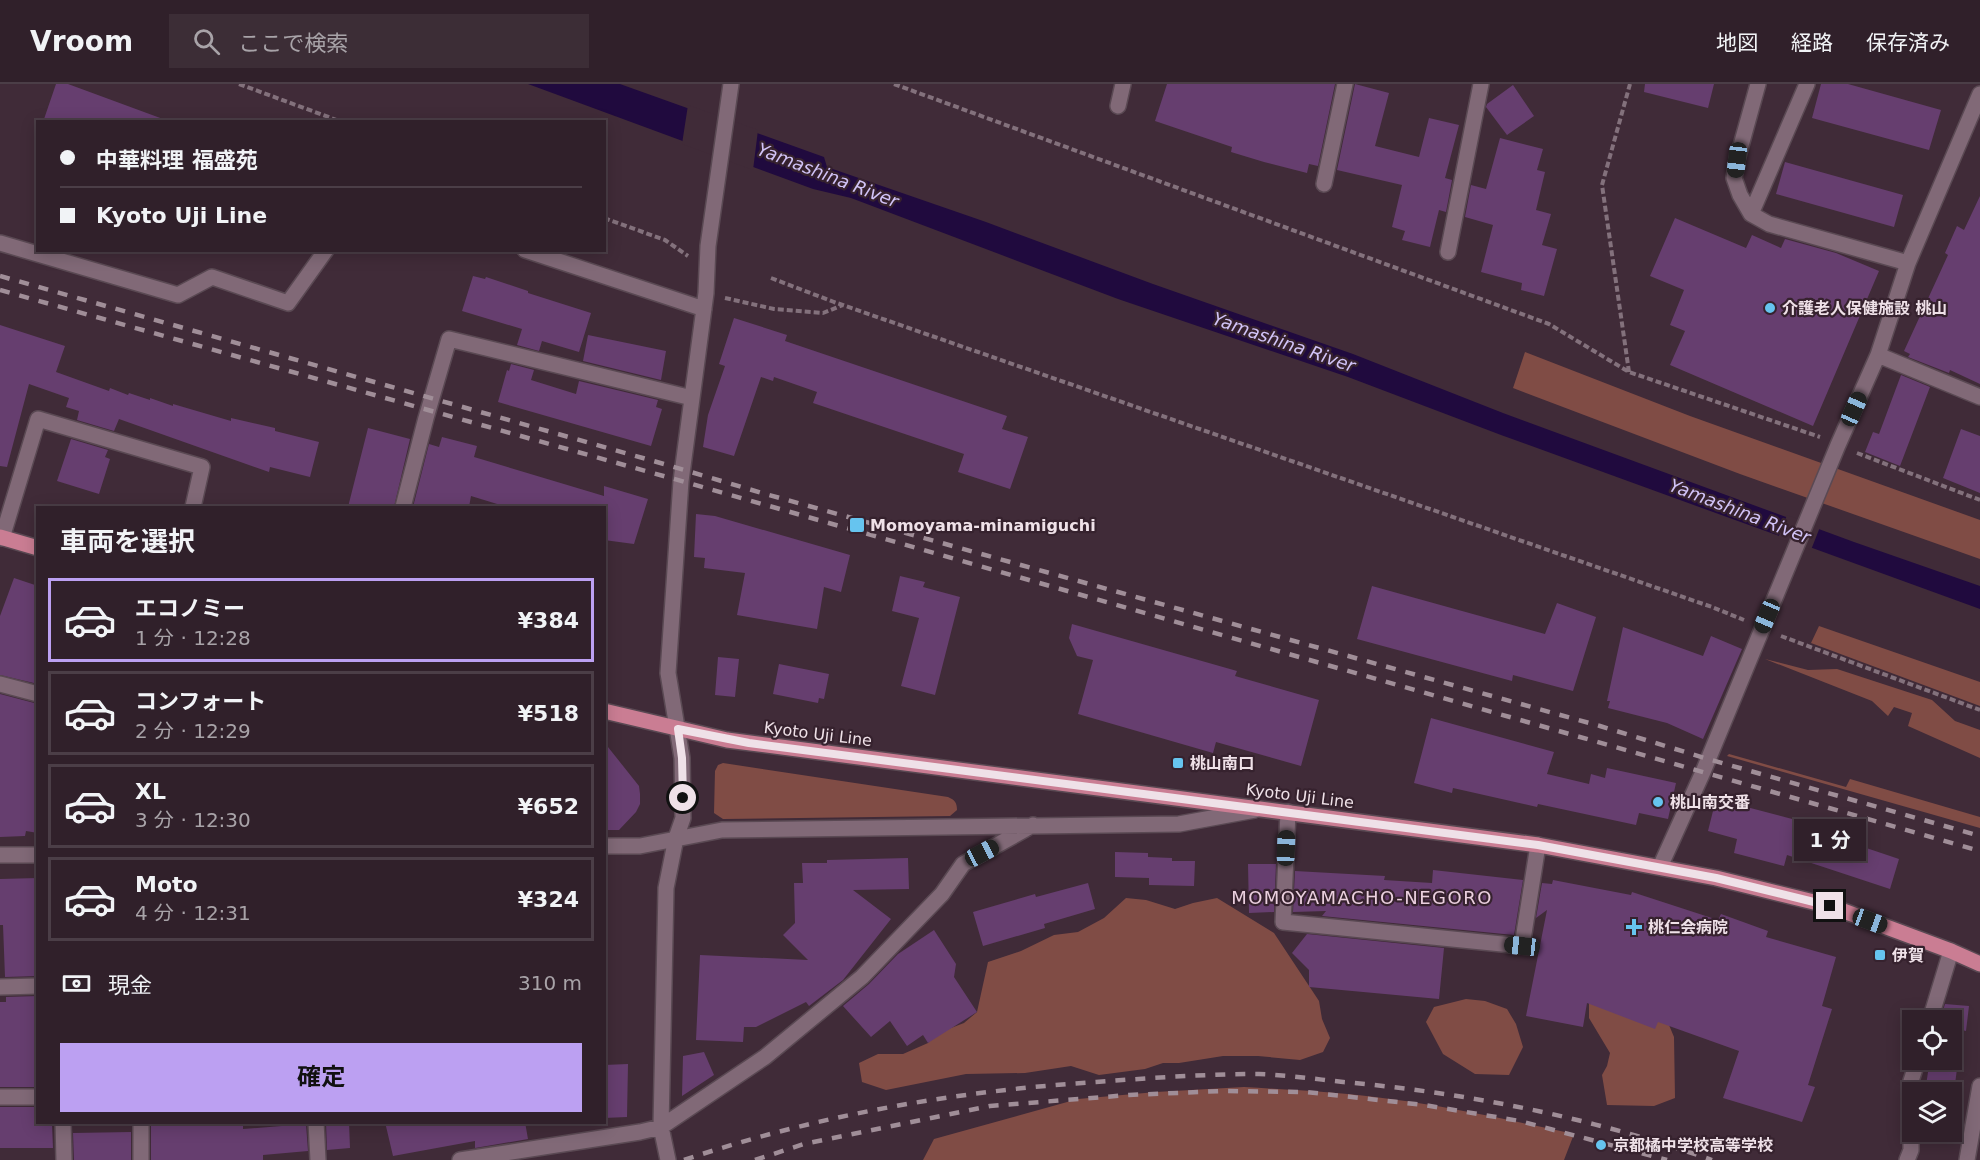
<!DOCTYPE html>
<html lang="ja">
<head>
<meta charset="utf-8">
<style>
	body { margin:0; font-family:"DejaVu Sans","Noto Sans JP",sans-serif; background:#3c2d36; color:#f1f3f6; height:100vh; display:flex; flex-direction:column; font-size:22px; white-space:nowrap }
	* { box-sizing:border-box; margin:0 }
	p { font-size:20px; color:#a8a3a8 }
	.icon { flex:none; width:33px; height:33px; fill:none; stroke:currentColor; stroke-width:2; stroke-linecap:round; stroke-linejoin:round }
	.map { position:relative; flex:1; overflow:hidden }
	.panel { position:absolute; left:36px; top:422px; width:570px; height:618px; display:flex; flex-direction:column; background:#30202a; border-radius:0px; box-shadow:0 3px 15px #0003,0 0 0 2px #4b3e47 }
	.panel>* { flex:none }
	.banner { position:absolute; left:36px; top:36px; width:570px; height:132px; border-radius:0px; box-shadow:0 3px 15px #0003,0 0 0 2px #4b3e47; display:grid; align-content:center; height:132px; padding:0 24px; background:#30202a }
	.tools { position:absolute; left:1902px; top:926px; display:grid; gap:12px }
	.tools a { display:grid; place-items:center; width:60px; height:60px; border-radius:0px; background:#30202a; box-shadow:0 3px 15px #0003,0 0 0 2px #4b3e47; font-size:30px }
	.end { position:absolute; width:27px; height:27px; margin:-14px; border:8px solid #efe1e8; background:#111; box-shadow:0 0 0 3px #111 }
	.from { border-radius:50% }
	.bubble { position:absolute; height:42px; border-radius:0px; background:#30202a; box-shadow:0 3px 15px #0003,0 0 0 2px #4b3e47; font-size:20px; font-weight:700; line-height:42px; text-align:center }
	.car { position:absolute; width:18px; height:36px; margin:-18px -9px; border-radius:8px; box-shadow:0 0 4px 2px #0007; background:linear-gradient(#222 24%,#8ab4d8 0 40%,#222 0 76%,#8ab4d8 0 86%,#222 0) }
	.banner b { display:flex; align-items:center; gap:21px; height:57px; font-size:22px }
	.banner b+b { border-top:2px solid #4b3e47 }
	.banner i { width:15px; height:15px; background:#f1f3f6 }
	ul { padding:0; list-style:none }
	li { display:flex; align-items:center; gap:18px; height:84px; margin:0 12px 9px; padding:0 12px; border:3px solid #4b3e47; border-radius:0px }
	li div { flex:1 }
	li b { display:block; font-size:22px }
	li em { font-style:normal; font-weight:700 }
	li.active { border-color:#bca0f2 }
	li>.icon { width:54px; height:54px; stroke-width:1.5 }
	h2 { padding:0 24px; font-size:27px; line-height:72px }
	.pay { display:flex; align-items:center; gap:15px; height:66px; padding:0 24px; font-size:22px }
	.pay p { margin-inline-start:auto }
	.action { display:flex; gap:12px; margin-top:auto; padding:12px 24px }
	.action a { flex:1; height:69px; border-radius:0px; background:#bca0f2; color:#111; font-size:24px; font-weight:700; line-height:69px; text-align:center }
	header { display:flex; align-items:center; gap:36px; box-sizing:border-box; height:84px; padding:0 30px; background:#30202a; border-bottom:2px solid #4b3e47 }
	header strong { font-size:28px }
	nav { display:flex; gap:33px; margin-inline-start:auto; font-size:21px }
	.search { width:420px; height:54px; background:#3c2d36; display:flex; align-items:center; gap:15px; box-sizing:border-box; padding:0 21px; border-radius:0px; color:#a8a3a8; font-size:22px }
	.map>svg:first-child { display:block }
</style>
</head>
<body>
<header>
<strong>Vroom</strong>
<div class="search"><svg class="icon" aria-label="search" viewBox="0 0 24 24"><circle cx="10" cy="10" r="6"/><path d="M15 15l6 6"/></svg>ここで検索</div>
<nav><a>地図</a><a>経路</a><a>保存済み</a></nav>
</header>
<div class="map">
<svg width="1980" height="1076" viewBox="0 0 1980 1076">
	<rect width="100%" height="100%" fill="#402b38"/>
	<path fill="#804c45" d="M1525 268 1690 332 1980 436V475L1740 390 1513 304Z
		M1819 542 1980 598V622L1811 559Z
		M1765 575 1808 586 1837 585 1932 616 1955 637 1980 646V674L1908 642 1912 629 1894 623 1888 632 1872 617Z
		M1729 670 1846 703 1850 695 1980 733V744L1727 672Z
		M723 679 948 713C955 716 957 719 957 726L950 732 723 735 714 729 715 687 718 681Z
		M1126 814 1146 816 1175 825 1193 819 1217 814 1274 849 1319 917 1322 935 1330 954 1323 968 1300 976 1258 972H1223L1179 979H1163L1145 985 1099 991 1071 982 1025 989 966 990 886 1006 862 998 859 979 878 970H903L928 959 938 949 964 939 977 928 988 878 1021 867 1054 851 1078 848 1104 834Z
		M1589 907 1669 941 1674 953 1675 1014 1654 1022 1607 1021 1602 991 1607 982 1610 969 1589 934Z
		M1466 915 1485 917 1507 925 1516 940 1523 963 1509 991 1475 990 1443 970 1426 938 1434 923Z
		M1244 1003C1293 1006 1341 1008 1390 1015 1452 1023 1513 1037 1574 1050L1564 1076H923L934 1055 1078 1015 1156 1008Z"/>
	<path fill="#200a3e" d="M528 0H620L824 73 827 83 986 138 1153 200 1353 270 1503 329 1854 458 1980 502V525L1501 351 1348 293 1118 215 851 114 813 105Z"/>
	<path fill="#402b38" d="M688 21 758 46 753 86 682 60Z
		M1787 431 1820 443 1811 466 1778 454Z"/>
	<path fill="#663e6f" d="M56 0H68L163 35V38H43Z
		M1167 0H1335L1318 82 1309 80 1307 89 1264 78 1231 68 1232 63 1155 37Z
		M1355 0 1389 9 1375 62 1419 73 1429 34 1459 41 1445 94 1452 96 1446 128 1439 126 1430 163 1402 156 1405 147 1392 143 1402 101 1337 86Z
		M1645 0H1714L1708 24 1644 8Z
		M1821 0H1848L1941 26 1929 66 1812 34Z
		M1513 1 1534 32 1507 51 1486 23 1487 20Z
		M1500 54 1543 65 1537 86 1545 88 1536 126 1551 130 1542 161 1557 165 1544 212 1521 206 1522 199 1481 188 1493 141 1465 133 1471 101 1486 105Z
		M1785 78 1903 111 1894 143 1776 110Z
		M1980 112V300L1950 286 1949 289 1908 273 1910 270 1904 267 1948 171 1945 169 1957 142 1964 146Z
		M1675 134 1746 164 1752 151 1781 164 1785 155 1836 169 1879 187 1813 342 1670 281 1685 247 1670 241 1684 206 1650 192Z
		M473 192 485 195 486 193 528 207V209L591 229 579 268 542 257 539 267 517 261 522 245 462 227Z
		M734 234 787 251 785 257 1007 332 1002 345 1028 353 1010 405 958 388 964 370 813 319 817 308 774 293 773 297 761 293 734 372 703 363 708 331 725 282 719 280Z
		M0 241 65 262 56 288 109 307 110 304 128 311 129 309 150 316V314L173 322V320L231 337V334L275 344V347L319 358 310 393 270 383 269 388 119 335 114 347 77 336 79 327 66 323 69 314 29 300 7 383 0 382Z
		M588 251 666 267 661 296 583 277Z
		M511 280 534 286 531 296 576 310 579 297 658 316 656 323 662 325 651 362 498 318 507 286 509 287Z
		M1901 291 1930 303 1900 382 1865 368 1873 348 1879 350Z
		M368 344 410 355 394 423H348Z
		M1961 345 1980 352V409L1943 394Z
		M442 353 477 362 474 373 604 412V402L648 415 634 460 604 456V423H507L471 412 469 423H413L429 360 439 363Z
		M71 355 108 366 105 373 110 375 99 410 57 397Z
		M696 430 715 432 850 471 841 508 824 503 817 545 737 531 745 489 704 484 705 474 694 473Z
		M900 492 925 498 923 503 960 513 935 611 901 602 919 534 892 527Z
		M14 494 38 502V600L0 591V532Z
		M1372 502 1545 550 1557 519 1596 533 1573 607 1513 591 1512 597 1357 555Z
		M1072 540 1237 587 1235 592 1319 616 1301 682 1216 658 1213 669 1078 630 1093 576 1077 572 1069 554Z
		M1623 543 1703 572 1711 552 1742 565 1703 655 1667 639 1608 624 1610 617H1607Z
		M718 573 739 575 735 613 715 611Z
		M779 580 829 590 824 615 819 614 818 619 773 610Z
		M0 610 38 620V749L26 747 25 752 0 753Z
		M1431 634 1554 668 1547 690 1589 700 1591 690 1605 694 1607 684 1676 699 1668 735 1639 729 1636 741 1538 720 1537 723 1453 704 1452 709 1414 699Z
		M604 658 639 702 640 710V720L636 728 619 746H604Z
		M1716 715 1796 736 1795 740 1899 775 1890 805 1787 771 1784 782 1734 769 1737 755 1708 747Z
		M1115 768 1148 769V773L1172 774V777H1195L1194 802 1149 801V794L1115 793Z
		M908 774 909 805 853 806 891 835 843 896 809 922 806 918 756 943H744L743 958 696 956 700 871 808 876 783 851 795 839 794 799H803L802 779H827V776Z
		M1248 780H1276L1274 828 1249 829Z
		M1433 786 1523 796 1514 851 1322 832 1326 827 1293 828 1295 787 1385 792 1384 796 1432 799Z
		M38 794V892L5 893 3 841H0V795Z
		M1553 796 1631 811 1632 808 1718 836 1721 830 1768 847 1766 853 1836 873 1822 922 1832 925 1808 1001 1815 1003 1802 1038 1723 1014 1739 967 1658 938 1655 945 1587 919 1583 943 1526 932 1547 826 1536 834 1542 799 1552 800Z
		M1088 799 1095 825 1044 840 1045 844 983 862 973 828 1035 810 1036 813Z
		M934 846 956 880 954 893 977 928 928 959 923 951 907 962 890 937 871 953 843 922 869 900 898 870Z
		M1307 850 1444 864 1439 915 1309 903V886L1292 869Z
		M38 912V1003H0V918H6V913Z
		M1945 920 1969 922 1966 947 1962 946 1954 1008H1925L1930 975H1952V936H1940Z
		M704 968 714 991 682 1012 683 972Z
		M628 980 627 1033 604 1034V981Z
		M0 1023H38V1040H52L53 1064H0Z
		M151 1038H243V1045L306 1040 308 1067 263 1071V1076H151Z
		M326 1038H349L350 1064 327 1066Z
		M385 1038H525L528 1055 475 1064V1057L393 1072Z
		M131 1048V1076H74L73 1049Z"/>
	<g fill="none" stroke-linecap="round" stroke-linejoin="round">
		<defs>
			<path id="minor" d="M1758 0 1737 76 1734 94 1740 111 1751 130 1769 140 1908 179
				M1118 22 1123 0
				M1324 100 1345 0
				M1751 130 1807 0
				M0 159 178 211 212 193 288 219 326 166
				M525 166 704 225
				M1448 168 1481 0
				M1878 271 1980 313
				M403 423 426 334 449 255 692 314
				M2 454 38 335 202 383 193 423
				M0 600 38 610
				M1288 728 1283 838 1522 862 1538 761
				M604 762H640L722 746 1179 740 1255 726
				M0 771H38
				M1660 783 1703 688 1838 361 1878 271 1908 179 1980 10
				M0 903 38 902
				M1930 936 1951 867
				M0 1013H38
				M63 1038 64 1076
				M141 1038V1076
				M316 1038 318 1076
				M460 1076 640 1048 661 1043 765 973 862 893 942 810 963 780 1033 741
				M668 1076 661 1043 666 804 676 754 683 734 682 674 668 589 681 397 706 209 708 162 731 0
				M1907 1076 1911 1066V997L1918 975
				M1967 1076 1980 1002"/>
			<path id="major" d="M0 453 38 464
				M604 627 727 656 1538 761 1716 794 1830 822 1951 867 1980 880"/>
		</defs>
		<use href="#minor" stroke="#5a4953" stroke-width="18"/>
		<use href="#major" stroke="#5a4953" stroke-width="18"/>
		<path stroke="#83717c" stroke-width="4" stroke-dasharray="6 3" stroke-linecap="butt" d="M239 0 342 38
			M894 0 1549 240 1629 288 1820 353
			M604 134 665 156 688 172
			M771 194 834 218 1712 523 1744 536
			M725 214 774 225 823 229 843 221
			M1629 288 1602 101 1630 0
			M1857 369 1980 416
			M1781 552 1980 626"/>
		<use href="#minor" stroke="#816977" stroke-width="15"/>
		<use href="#major" stroke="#ca7d93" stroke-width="15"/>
		<path stroke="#a08e98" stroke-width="4.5" stroke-dasharray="10 10" stroke-linecap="butt" d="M0 192 664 380 762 409 1600 642 1708 675 1980 752
			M0 206 692 400 1980 767
			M684 1076C818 1031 956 1007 1096 998 1150 994 1205 990 1259 990 1287 991 1315 995 1343 998 1469 1009 1593 1034 1712 1076
			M755 1076 804 1060 990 1022 1129 1011 1222 1007 1306 1008 1424 1021 1520 1037 1667 1076"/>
	</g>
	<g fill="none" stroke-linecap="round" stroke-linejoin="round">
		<path stroke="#efe1e8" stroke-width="8" d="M683 714 682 674 678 645 749 659 1538 761 1716 794 1830 822"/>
	</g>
	<g fill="#66c4ef" stroke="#36222e" stroke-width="2">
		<circle cx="1770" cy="224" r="6"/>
		<rect x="849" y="433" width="16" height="16" rx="3"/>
		<rect x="1172" y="673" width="12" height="12" rx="3"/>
		<circle cx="1658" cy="718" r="6"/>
		<path d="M1631 834h6v6h6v6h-6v6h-6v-6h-6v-6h6z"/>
		<rect x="1874" y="865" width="12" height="12" rx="3"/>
		<circle cx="1601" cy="1061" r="6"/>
	</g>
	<g text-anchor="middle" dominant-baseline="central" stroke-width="4.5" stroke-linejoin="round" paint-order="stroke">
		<g font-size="16" font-weight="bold" fill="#efe1e8" stroke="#36222e" text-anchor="start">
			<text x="1782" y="224">介護老人保健施設 桃山</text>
			<text x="870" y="441">Momoyama-minamiguchi</text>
			<text x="1190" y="679">桃山南口</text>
			<text x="1670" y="718">桃山南交番</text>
			<text x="1648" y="843">桃仁会病院</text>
			<text x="1892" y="871">伊賀</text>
			<text x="1613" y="1061">京都橘中学校高等学校</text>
		</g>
		<g font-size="16" fill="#efe1e8" stroke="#36222e">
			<text transform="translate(818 650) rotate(7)">Kyoto Uji Line</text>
			<text transform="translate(1300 712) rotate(7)">Kyoto Uji Line</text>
		</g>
		<g font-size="18" font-style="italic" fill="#d1c3f7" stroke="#36222e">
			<text transform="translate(828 91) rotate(21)">Yamashina River</text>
			<text transform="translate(1284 258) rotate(19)">Yamashina River</text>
			<text transform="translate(1740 427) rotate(21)">Yamashina River</text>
		</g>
		<g font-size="18" letter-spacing="1.5" fill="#ebd0df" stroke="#36222e">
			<text x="1362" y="813">MOMOYAMACHO-NEGORO</text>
		</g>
	</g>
</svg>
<div class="tools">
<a><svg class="icon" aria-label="locate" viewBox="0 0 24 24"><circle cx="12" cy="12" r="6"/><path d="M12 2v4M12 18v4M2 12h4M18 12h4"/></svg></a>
<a><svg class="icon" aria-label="layers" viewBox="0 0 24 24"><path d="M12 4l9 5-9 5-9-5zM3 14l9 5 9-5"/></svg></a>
</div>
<i class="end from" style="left:683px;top:714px"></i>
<i class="end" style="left:1830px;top:822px"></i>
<div class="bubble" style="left:1794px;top:735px;width:72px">1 分</div>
<i class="car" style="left:1737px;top:76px;rotate:187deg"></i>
<i class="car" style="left:1854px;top:325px;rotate:24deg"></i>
<i class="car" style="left:1767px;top:532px;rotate:203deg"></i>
<i class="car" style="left:1286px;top:764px;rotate:2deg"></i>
<i class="car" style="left:982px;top:769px;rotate:62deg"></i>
<i class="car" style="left:1870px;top:837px;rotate:110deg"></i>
<i class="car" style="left:1522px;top:862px;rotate:276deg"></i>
<div class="banner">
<b><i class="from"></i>中華料理 福盛苑</b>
<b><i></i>Kyoto Uji Line</b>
</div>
<section class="panel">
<h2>車両を選択</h2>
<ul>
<li class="active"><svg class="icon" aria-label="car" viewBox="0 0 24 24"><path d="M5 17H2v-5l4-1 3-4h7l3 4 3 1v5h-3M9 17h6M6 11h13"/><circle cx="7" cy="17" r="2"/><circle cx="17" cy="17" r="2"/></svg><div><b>エコノミー</b><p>1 分 · 12:28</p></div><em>¥384</em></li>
<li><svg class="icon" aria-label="car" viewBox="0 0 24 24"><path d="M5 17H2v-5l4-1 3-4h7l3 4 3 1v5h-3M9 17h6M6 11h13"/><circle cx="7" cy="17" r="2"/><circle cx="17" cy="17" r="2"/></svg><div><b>コンフォート</b><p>2 分 · 12:29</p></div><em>¥518</em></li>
<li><svg class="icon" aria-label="car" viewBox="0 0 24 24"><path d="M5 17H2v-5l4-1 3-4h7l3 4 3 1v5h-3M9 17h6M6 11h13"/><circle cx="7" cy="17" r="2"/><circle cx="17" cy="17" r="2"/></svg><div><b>XL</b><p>3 分 · 12:30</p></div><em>¥652</em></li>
<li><svg class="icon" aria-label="car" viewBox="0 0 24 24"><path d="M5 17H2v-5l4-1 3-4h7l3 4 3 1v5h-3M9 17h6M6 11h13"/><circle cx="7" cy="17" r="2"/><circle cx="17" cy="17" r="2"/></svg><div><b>Moto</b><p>4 分 · 12:31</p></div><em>¥324</em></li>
</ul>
<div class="pay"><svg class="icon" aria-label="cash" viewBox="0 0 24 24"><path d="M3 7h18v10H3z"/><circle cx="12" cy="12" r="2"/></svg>現金<p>310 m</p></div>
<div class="action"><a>確定</a></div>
</section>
</div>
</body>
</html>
